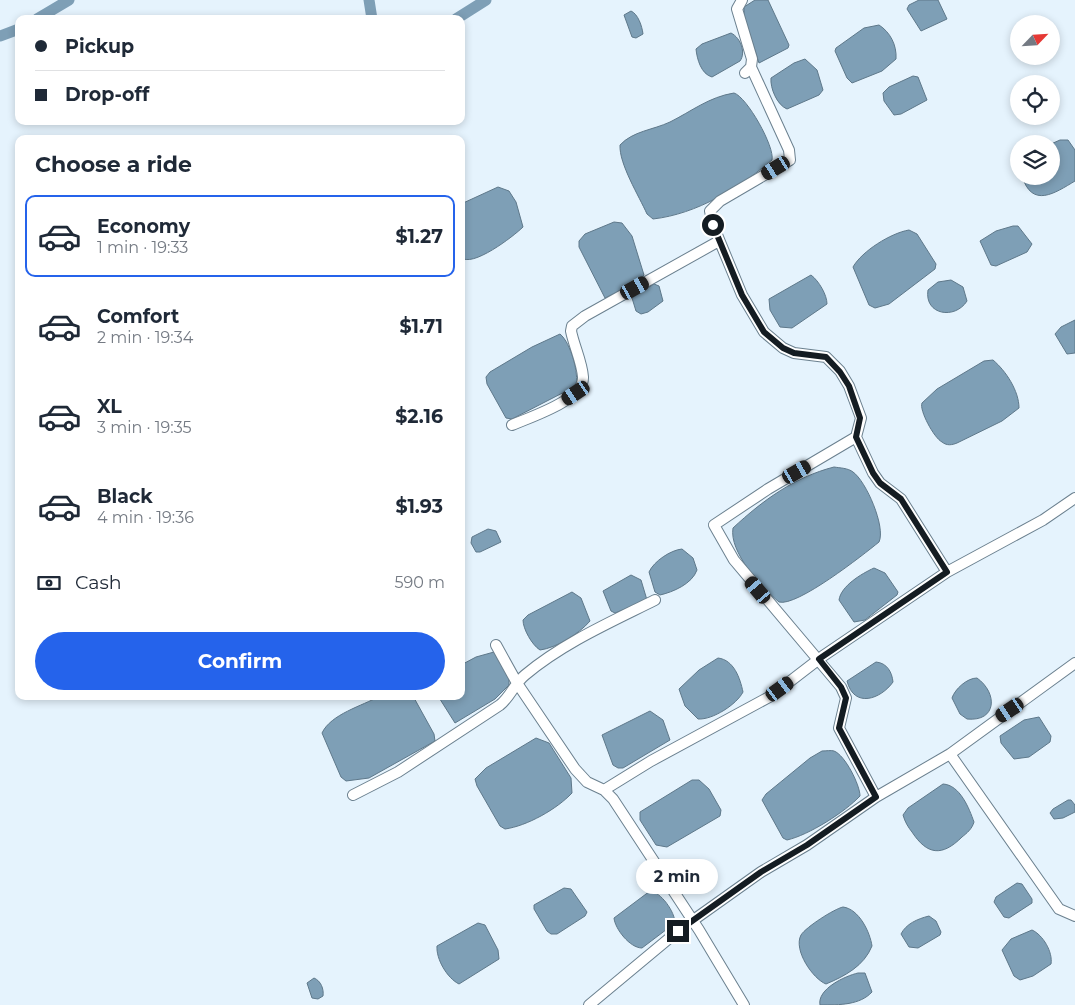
<!DOCTYPE html>
<html lang="en">
<head>
<meta charset="utf-8">
<style>
	body { margin:0; font-family:Montserrat,sans-serif; background:#f6f6f7; color:#1f2937; height:100vh; display:flex; flex-direction:column; font-size:19px; white-space:nowrap }
	* { box-sizing:border-box; margin:0 }
	p { font-size:16px; color:#747a83 }
	.icon { flex:none; width:28px; height:28px; fill:none; stroke:currentColor; stroke-width:2; stroke-linecap:round; stroke-linejoin:round }
	.map { position:relative; flex:1; overflow:hidden }
	.details { position:absolute; left:15px; top:135px; width:450px; height:565px; display:flex; flex-direction:column; background:#fff; border-radius:10px; box-shadow:0 2px 8px #0003 }
	.details>* { flex:none }
	.banner { position:absolute; left:15px; top:15px; width:450px; height:110px; border-radius:10px; box-shadow:0 2px 8px #0003; display:grid; align-content:center; height:110px; padding:0 20px; background:#fff }
	.needle { width:32px; rotate:65deg }
	.fabs { position:absolute; left:1010px; top:15px; display:grid; gap:10px }
	.fabs a { display:grid; place-items:center; width:50px; height:50px; border-radius:50%; background:#fff; box-shadow:0 2px 8px #0003; font-size:25px }
	.end { position:absolute; width:22px; height:22px; margin:-11px; border:6px solid #141c22; background:#fff; box-shadow:0 0 0 2px #fff }
	.from { border-radius:50% }
	.bubble { position:absolute; height:35px; border-radius:18px; background:#fff; box-shadow:0 2px 8px #0003; font-size:16px; font-weight:700; line-height:35px; text-align:center }
	.car { position:absolute; width:15px; height:30px; margin:-15px -8px; border-radius:6px; box-shadow:0 0 4px 1px #0007; background:linear-gradient(#222 24%,#8ab4d8 0 40%,#222 0 76%,#8ab4d8 0 86%,#222 0) }
	.banner b { display:flex; align-items:center; gap:18px; height:48px; font-size:19px }
	.banner b+b { border-top:1px solid #e0e1e3 }
	.banner i { width:12px; height:12px; background:#1f2937 }
	ul { padding:0; list-style:none }
	li { display:flex; align-items:center; gap:15px; height:82px; margin:0 10px 8px; padding:0 10px; border:2px solid transparent; border-radius:10px }
	li div { flex:1 }
	li b { display:block; font-size:19px }
	li em { font-style:normal; font-weight:700 }
	li.on { border-color:#2563eb }
	li>.icon { width:45px; height:45px; stroke-width:1.5 }
	h2 { padding:0 20px; font-size:22px; line-height:60px }
	.pay { display:flex; align-items:center; gap:12px; height:55px; padding:0 20px; font-size:19px }
	.pay p { margin-inline-start:auto }
	.primary-button { display:flex; gap:10px; margin-top:auto; padding:10px 20px }
	.primary-button a { flex:1; height:58px; border-radius:30px; background:#2563eb; color:#fff; font-size:20px; font-weight:700; line-height:58px; text-align:center }
	.map>svg:first-child { display:block }
</style>
</head>
<body>
<div class="map">
<svg width="1075" height="1005" viewBox="0 0 1075 1005">
	<rect width="100%" height="100%" fill="#e5f3fd"/>
	<path fill="#7e9fb6" stroke="#5e788a" d="M755 0H768L789 45 788 48 759 63 744 16V7Z
		M919 0H938L947 19 921 31 907 9 909 5Z
		M631 11C638 14 642 26 643 34L636 38 632 37 624 15Z
		M879 25C890 32 897 45 896 59L882 71 852 83 847 78 835 51 836 48 864 28Z
		M731 33C741 38 746 53 740 61L712 77C701 74 697 59 696 49L702 44Z
		M805 59 817 70 823 90 819 95 787 109C777 105 770 88 771 78L794 63Z
		M913 76 918 77 927 100 901 114 894 115 884 101 883 93 889 87Z
		M734 93C747 97 775 147 772 160 739 188 697 214 653 219L647 214C639 196 619 164 620 145 633 131 653 130 670 122 692 111 709 97 734 93Z
		M1060 140H1068L1075 150V181C1055 193 1032 209 1022 176H1051V144Z
		M498 187 509 191 516 202 523 227C514 236 471 269 461 257V204Z
		M614 222 622 223 632 236 644 275 638 282 605 298 579 247V241L585 234Z
		M1013 226H1018L1032 244 1027 252 996 266 991 265 980 241 996 231Z
		M909 230 917 234 936 264 935 269 889 304 875 308 869 305 853 267C862 251 891 233 909 230Z
		M811 275C819 281 827 295 827 304L792 328 780 327 770 310 769 299Z
		M951 280 963 287 967 301C955 320 924 315 928 290L938 282Z
		M654 284 659 286 663 301 648 312 641 314 636 311 632 298Z
		M1075 320V353L1067 354 1055 334 1061 327Z
		M560 334C571 343 579 374 576 386L512 419 506 418 487 384 486 377 490 372 532 347Z
		M993 360C1006 371 1019 391 1019 408L1002 421 957 443C952 445 947 446 942 442 934 438 919 410 922 403L937 389 984 361Z
		M834 467C840 468 848 468 853 472 866 481 886 527 879 542 863 555 797 607 779 602 761 587 729 552 733 528 763 500 795 477 834 467Z
		M488 529 496 531 501 542 480 552H476L471 543 472 537Z
		M682 549 693 558 697 570C692 584 673 592 660 595L655 592 649 572C654 561 671 550 682 549Z
		M874 568 885 573 898 592 897 595 865 620 854 622 839 600C841 586 861 574 874 568Z
		M631 575 641 580 647 600 615 613 611 611 603 591Z
		M572 592 581 598 590 621C579 634 556 648 540 650 532 645 523 629 523 620L528 615Z
		M494 652 509 678V685L495 699 455 723 438 696H461V665L476 657Z
		M718 658C734 660 740 678 743 692 737 704 713 720 698 719L685 706 679 689 699 670Z
		M876 662C887 663 892 672 893 682 881 699 854 709 847 681Z
		M977 678C998 693 997 722 967 719L960 714 952 698C955 689 967 678 977 678Z
		M380 696H413L434 734 435 741 369 778 346 781 341 777 322 733C331 714 362 706 380 696Z
		M650 711 663 720 670 740 623 768H618L613 765 602 735Z
		M1039 717 1051 736 1050 742 1029 757 1014 759 1001 743 1000 736 1024 720Z
		M536 738 549 743 571 778 572 793C557 809 527 826 505 829L500 826 477 786 475 779 486 768Z
		M822 751C826 751 831 750 834 751 845 755 860 785 860 796 845 812 809 835 787 840L783 838 762 800 766 794 810 758Z
		M692 780H699L709 789 721 810 720 816 667 847 656 845 640 820V812Z
		M943 784C960 785 969 808 974 822 972 829 967 833 962 837 942 857 927 855 912 832 908 827 905 822 903 815L908 808Z
		M1068 800H1071L1075 805V812L1063 818 1054 819 1050 813 1053 809Z
		M1017 883 1022 884 1032 899V903L1009 918 1004 917 994 902 996 897Z
		M564 888 571 889 587 912 585 916 557 934H551L547 931 534 909V905Z
		M650 891C661 892 675 912 675 923L642 948C630 948 615 929 614 918Z
		M843 907C859 909 870 932 872 946 864 966 845 976 826 984 813 979 793 950 801 935 806 927 834 909 843 907Z
		M929 916 936 921 941 932 940 935 918 948 909 947 901 934C906 924 917 919 929 916Z
		M478 923 485 925 498 950 499 959 459 984C447 978 436 959 437 946Z
		M1032 930C1043 935 1053 952 1051 964L1033 976 1020 980 1014 976 1002 950 1011 939Z
		M858 973H865L872 992C860 1005 840 1005 820 1005 817 989 845 976 858 973Z
		M314 978C321 981 324 989 323 996L318 999 312 998 307 983Z"/>
	<g fill="none" stroke-linecap="round" stroke-linejoin="round">
		<path stroke="#7e9fb6" stroke-width="11" d="M369 0 372 19
			M37 19 69 0
			M456 19 486 0
			M0 36 19 29"/>
		<defs>
			<path id="minor" d="M742 0 737 9 752 59 751 67 745 73
				M751 67 789 150 790 160 720 201 710 211 713 225 742 295 764 332 783 348 794 353 826 357 840 371 849 386 861 418 856 437 873 473 880 483 901 499 947 572
				M512 425C530 417 584 400 583 377 582 362 574 346 571 331L572 326 585 316 719 241
				M856 437 768 489 714 525 734 560 841 687 846 698 839 728 876 797
				M496 645 517 683 575 769 587 782 604 790 613 799 699 930 744 1005
				M950 754 1059 909 1075 916
				M604 790 651 761 771 696 823 656 947 572 1043 520 1075 498
				M353 795 398 772 500 705C511 696 514 684 525 675 563 643 611 622 655 600
				M589 1005 678 931 761 872 807 845 876 797 950 754 1075 663"/>
		</defs>
		<use href="#minor" stroke="#6b808f" stroke-width="12"/>
		<use href="#minor" stroke="#fff" stroke-width="10"/>
	</g>
	<g fill="none" stroke-linecap="round" stroke-linejoin="round">
		<path stroke="#141c22" stroke-width="6" d="M678 931 761 872 807 845 876 797 839 728 846 698 841 687 819 659 947 572 901 499 880 483 873 473 856 437 860 418 849 386 840 372 826 357 794 353 783 348 764 332 742 295 713 225"/>
	</g>
</svg>
<div class="fabs">
<a><svg class="needle" viewBox="-14 -14 28 28"><path d="M0-13l5 13h-10z" fill="#e53935"/><path d="M0 13l5-13h-10z" fill="#747a83"/></svg></a>
<a><svg class="icon" aria-label="locate" viewBox="0 0 24 24"><circle cx="12" cy="12" r="6"/><path d="M12 2v4M12 18v4M2 12h4M18 12h4"/></svg></a>
<a><svg class="icon" aria-label="layers" viewBox="0 0 24 24"><path d="M12 4l9 5-9 5-9-5zM3 14l9 5 9-5"/></svg></a>
</div>
<i class="end from" style="left:713px;top:225px"></i>
<i class="end" style="left:678px;top:931px"></i>
<div class="bubble" style="left:636px;top:859px;width:82px">2 min</div>
<i class="car" style="left:776px;top:168px;rotate:239deg"></i>
<i class="car" style="left:635px;top:288px;rotate:61deg"></i>
<i class="car" style="left:576px;top:393px;rotate:236deg"></i>
<i class="car" style="left:797px;top:472px;rotate:60deg"></i>
<i class="car" style="left:758px;top:590px;rotate:320deg"></i>
<i class="car" style="left:780px;top:689px;rotate:54deg"></i>
<i class="car" style="left:1010px;top:710px;rotate:236deg"></i>
<div class="banner">
<b><i class="from"></i>Pickup</b>
<b><i></i>Drop-off</b>
</div>
<section class="details">
<h2>Choose a ride</h2>
<ul>
<li class="on"><svg class="icon" aria-label="car" viewBox="0 0 24 24"><path d="M5 17H2v-5l4-1 3-4h7l3 4 3 1v5h-3M9 17h6M6 11h13"/><circle cx="7" cy="17" r="2"/><circle cx="17" cy="17" r="2"/></svg><div><b>Economy</b><p>1 min · 19:33</p></div><em>$1.27</em></li>
<li><svg class="icon" aria-label="car" viewBox="0 0 24 24"><path d="M5 17H2v-5l4-1 3-4h7l3 4 3 1v5h-3M9 17h6M6 11h13"/><circle cx="7" cy="17" r="2"/><circle cx="17" cy="17" r="2"/></svg><div><b>Comfort</b><p>2 min · 19:34</p></div><em>$1.71</em></li>
<li><svg class="icon" aria-label="car" viewBox="0 0 24 24"><path d="M5 17H2v-5l4-1 3-4h7l3 4 3 1v5h-3M9 17h6M6 11h13"/><circle cx="7" cy="17" r="2"/><circle cx="17" cy="17" r="2"/></svg><div><b>XL</b><p>3 min · 19:35</p></div><em>$2.16</em></li>
<li><svg class="icon" aria-label="car" viewBox="0 0 24 24"><path d="M5 17H2v-5l4-1 3-4h7l3 4 3 1v5h-3M9 17h6M6 11h13"/><circle cx="7" cy="17" r="2"/><circle cx="17" cy="17" r="2"/></svg><div><b>Black</b><p>4 min · 19:36</p></div><em>$1.93</em></li>
</ul>
<div class="pay"><svg class="icon" aria-label="cash" viewBox="0 0 24 24"><path d="M3 7h18v10H3z"/><circle cx="12" cy="12" r="2"/></svg>Cash<p>590 m</p></div>
<div class="primary-button"><a>Confirm</a></div>
</section>
</div>
</body>
</html>
